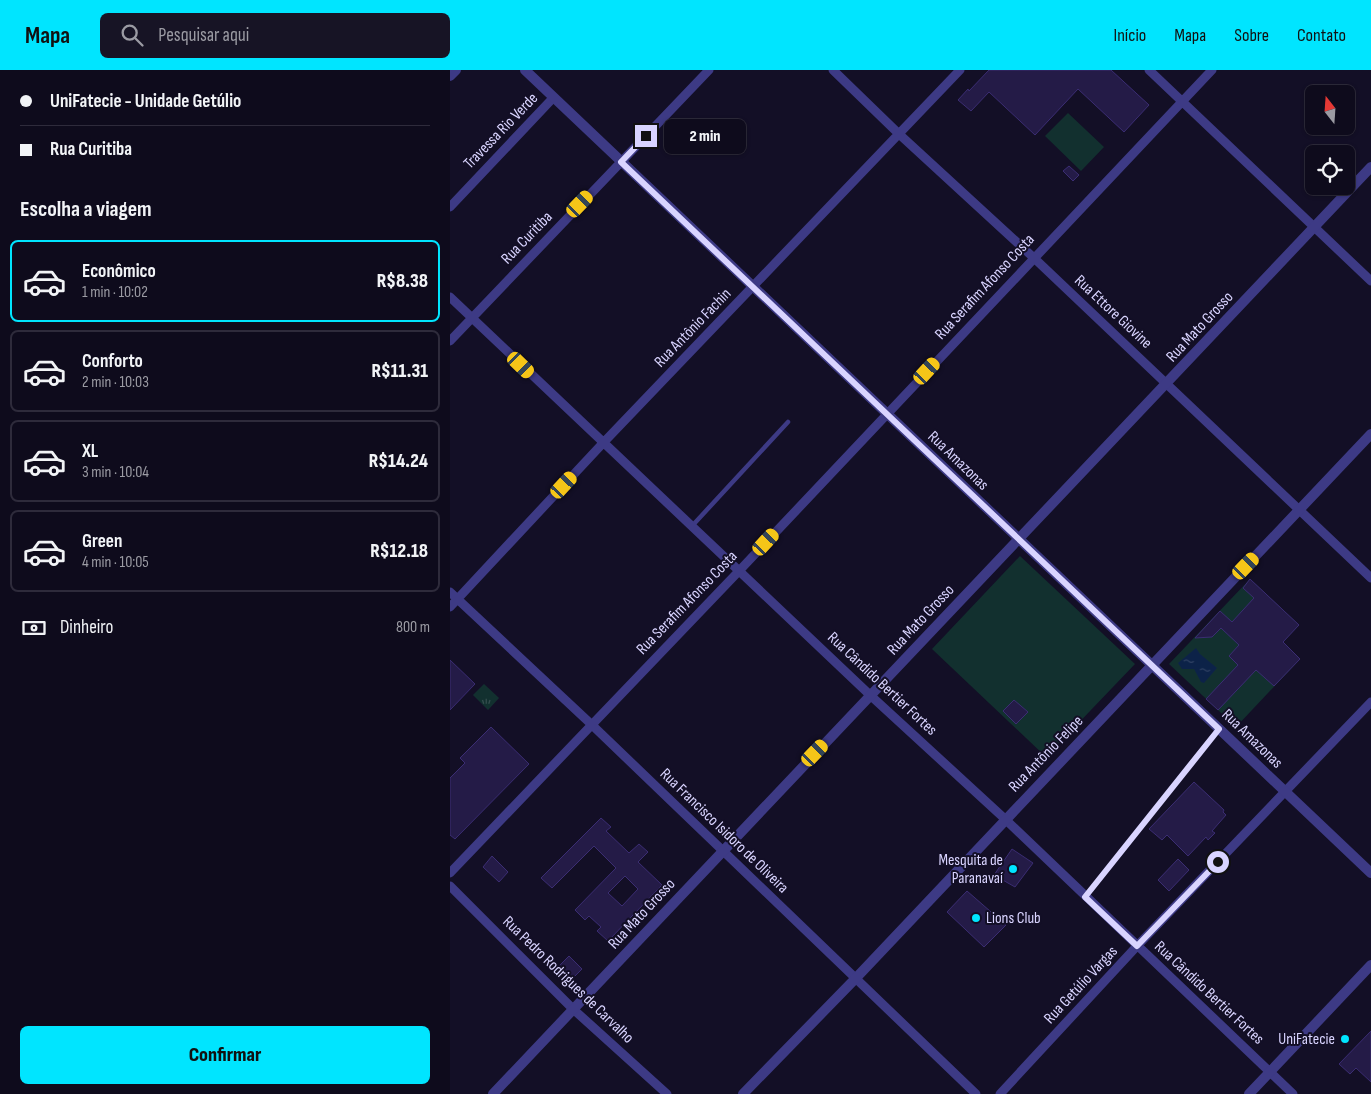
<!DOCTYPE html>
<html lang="pt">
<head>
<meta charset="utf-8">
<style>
	body { margin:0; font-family:"Sofia Sans Condensed",sans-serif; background:#171425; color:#f1f3f6; height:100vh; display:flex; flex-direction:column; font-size:19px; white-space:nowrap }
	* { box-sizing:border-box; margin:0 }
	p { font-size:16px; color:#9b9ba3 }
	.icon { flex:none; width:28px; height:28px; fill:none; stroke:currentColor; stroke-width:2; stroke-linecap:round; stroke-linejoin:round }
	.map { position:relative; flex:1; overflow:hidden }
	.panel { display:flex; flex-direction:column; background:#0e0b1c; width:450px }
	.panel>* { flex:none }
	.hud { display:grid; align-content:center; height:110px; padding:0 20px; background:#0e0b1c }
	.needle { width:32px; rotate:343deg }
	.buttons { position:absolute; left:855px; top:15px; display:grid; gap:10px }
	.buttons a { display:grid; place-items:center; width:50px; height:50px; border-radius:8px; background:#0e0b1c; box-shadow:0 1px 4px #0004,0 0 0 1px #2e2b3b; font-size:25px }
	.end { position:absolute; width:22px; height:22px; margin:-11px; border:6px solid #d9d4ff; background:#111; box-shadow:0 0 0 2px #111 }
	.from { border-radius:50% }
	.bubble { position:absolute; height:35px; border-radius:8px; background:#0e0b1c; box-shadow:0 1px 4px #0004,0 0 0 1px #2e2b3b; font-size:16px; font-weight:800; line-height:35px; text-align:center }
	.car { position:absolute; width:15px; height:30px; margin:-15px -8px; border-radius:6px; box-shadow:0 0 4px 1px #0007; background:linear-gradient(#f5c518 24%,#345 0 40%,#f5c518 0 76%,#345 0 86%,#f5c518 0) }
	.hud b { display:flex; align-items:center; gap:18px; height:48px; font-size:19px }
	.hud b+b { border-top:1px solid #2e2b3b }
	.hud i { width:12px; height:12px; background:#f1f3f6 }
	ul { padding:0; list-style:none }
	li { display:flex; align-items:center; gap:15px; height:82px; margin:0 10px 8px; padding:0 10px; border:2px solid #2e2b3b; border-radius:8px }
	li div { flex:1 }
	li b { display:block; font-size:19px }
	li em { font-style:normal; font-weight:800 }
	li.on { border-color:#00e5ff }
	li>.icon { width:45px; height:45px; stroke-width:1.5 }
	h2 { padding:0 20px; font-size:22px; line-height:60px }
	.pay { display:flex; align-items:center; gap:12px; height:55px; padding:0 20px; font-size:19px }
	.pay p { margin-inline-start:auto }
	.primary-button { display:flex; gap:10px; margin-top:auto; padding:10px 20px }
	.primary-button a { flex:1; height:58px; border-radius:8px; background:#00e5ff; color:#111; font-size:20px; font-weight:800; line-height:58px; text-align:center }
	header { display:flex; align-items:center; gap:30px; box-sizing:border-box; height:70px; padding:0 25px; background:#00e5ff; color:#111 }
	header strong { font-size:24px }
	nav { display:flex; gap:28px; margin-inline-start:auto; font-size:18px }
	.search { width:350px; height:45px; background:#171425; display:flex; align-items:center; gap:12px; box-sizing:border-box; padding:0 18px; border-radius:8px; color:#9b9ba3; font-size:19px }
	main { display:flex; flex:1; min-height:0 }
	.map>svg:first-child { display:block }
</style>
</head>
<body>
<header>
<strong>Mapa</strong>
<div class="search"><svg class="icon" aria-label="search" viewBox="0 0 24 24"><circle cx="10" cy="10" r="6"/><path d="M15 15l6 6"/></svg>Pesquisar aqui</div>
<nav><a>Início</a><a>Mapa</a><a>Sobre</a><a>Contato</a></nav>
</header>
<main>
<section class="panel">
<div class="hud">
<b><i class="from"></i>UniFatecie - Unidade Getúlio</b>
<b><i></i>Rua Curitiba</b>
</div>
<h2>Escolha a viagem</h2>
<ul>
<li class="on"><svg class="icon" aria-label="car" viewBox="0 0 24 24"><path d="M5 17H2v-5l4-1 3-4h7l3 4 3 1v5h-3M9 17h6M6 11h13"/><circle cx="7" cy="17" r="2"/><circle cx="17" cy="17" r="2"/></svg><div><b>Econômico</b><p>1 min · 10:02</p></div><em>R$8.38</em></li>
<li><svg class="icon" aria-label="car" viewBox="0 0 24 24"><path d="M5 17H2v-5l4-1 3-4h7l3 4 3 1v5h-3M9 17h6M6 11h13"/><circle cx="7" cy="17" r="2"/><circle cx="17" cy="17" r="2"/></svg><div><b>Conforto</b><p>2 min · 10:03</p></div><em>R$11.31</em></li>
<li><svg class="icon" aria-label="car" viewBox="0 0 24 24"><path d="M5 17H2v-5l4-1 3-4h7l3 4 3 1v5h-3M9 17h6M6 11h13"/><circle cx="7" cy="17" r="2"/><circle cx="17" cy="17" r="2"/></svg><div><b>XL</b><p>3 min · 10:04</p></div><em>R$14.24</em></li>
<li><svg class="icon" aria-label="car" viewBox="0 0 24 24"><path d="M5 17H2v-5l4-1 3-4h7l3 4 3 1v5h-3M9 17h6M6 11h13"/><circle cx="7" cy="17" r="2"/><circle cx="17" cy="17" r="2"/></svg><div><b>Green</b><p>4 min · 10:05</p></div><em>R$12.18</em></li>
</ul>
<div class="pay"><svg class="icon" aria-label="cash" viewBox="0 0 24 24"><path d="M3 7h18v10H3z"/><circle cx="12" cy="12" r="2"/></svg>Dinheiro<p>800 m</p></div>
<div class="primary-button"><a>Confirmar</a></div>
</section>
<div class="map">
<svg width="921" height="1024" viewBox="0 0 921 1024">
	<defs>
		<pattern id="grass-tufts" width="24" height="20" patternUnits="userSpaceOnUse" patternTransform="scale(1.25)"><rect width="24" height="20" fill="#12302f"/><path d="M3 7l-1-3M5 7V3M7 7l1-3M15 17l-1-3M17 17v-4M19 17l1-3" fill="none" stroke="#344d4e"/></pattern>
		<pattern id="water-ripples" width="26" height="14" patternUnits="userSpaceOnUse" patternTransform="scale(1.25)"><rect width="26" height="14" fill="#0c2248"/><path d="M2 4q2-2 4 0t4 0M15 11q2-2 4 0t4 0" fill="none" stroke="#2f4163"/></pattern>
	</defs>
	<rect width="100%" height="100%" fill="#130f26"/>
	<path fill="url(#grass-tufts)" d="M34 614 49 628 38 640 23 625Z"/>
	<path fill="#12302f" d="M618 43 654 77 631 101 595 66Z
		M570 486 685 594 596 687 482 579Z
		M800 509 849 555 833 572 850 589 786 657 719 594Z"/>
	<path fill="url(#water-ripples)" d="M746 578 750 584 767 598 754 613 751 612 744 599H732L728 593Z"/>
	<path fill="#241b47" stroke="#3b2d73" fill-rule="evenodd" d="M539 0H661L699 35 674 62 628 19 585 65 539 22 521 41 508 30 518 19 519 21Z
		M619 96 629 105 623 111 613 101Z
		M800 509 849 555 833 572 850 589 824 616 806 600 768 640 756 629 788 595 779 586 789 575 771 558 762 567 745 568 770 541 782 552 804 528 793 518Z
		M0 590 25 614 0 640Z
		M564 630 578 642 566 654 553 641Z
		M41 657 79 694 5 769 0 765V708L15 693 10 688Z
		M744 712 774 740 773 742 776 745 762 761 765 763 758 770 756 767 738 786 717 765 712 770 699 759Z
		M151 748 161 757 156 761 179 783 189 774 198 782 188 792 212 815 158 871 147 861 151 857 139 846 135 850 125 840 166 798 144 776 102 818 91 808ZM175 806 188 819 172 836 158 823Z
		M562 779 583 793 565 817 544 805Z
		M42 786 58 802 49 812 33 797Z
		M728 789 739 800 719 821 708 810Z
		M517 821 556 855 534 877 497 842Z
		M119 886 132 899 121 910 108 897Z
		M921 961V1012L906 998 900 1004 889 994Z"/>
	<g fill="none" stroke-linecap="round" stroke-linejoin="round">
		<path stroke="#3d3a85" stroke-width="4.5" d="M242 456 338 352
			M636 826 768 660"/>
		<path stroke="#3d3a85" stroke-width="9" d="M383 0 449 64 584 188 921 508
			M699 0 921 211
			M0 137 103 28
			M0 227 420 625 555 749 843 1024
			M0 271 259 0
			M0 522 141 654 526 1024
			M0 537 154 372 510 0
			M0 803 289 501 762 0
			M0 816 123 939 217 1024
			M550 1024 687 876 921 632"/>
		<path stroke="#3d3a85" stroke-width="10" d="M75 0 921 803
			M0 6 6 0
			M43 1024 921 97
			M293 1024 406 908 921 364
			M799 1024 921 895"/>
	</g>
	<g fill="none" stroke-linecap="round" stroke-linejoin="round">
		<path stroke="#d9d4ff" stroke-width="6" d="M196 66 171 92 769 659 635 827 687 876 768 792"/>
	</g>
	<g fill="#00e5ff" stroke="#130f26" stroke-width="2">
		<circle cx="563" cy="799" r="5"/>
		<circle cx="526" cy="848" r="5"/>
		<circle cx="895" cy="969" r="5"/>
	</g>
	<g text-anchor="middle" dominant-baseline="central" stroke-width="4" stroke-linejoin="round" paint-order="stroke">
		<g font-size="16" fill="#d9d4ff" stroke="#130f26">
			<text transform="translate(51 61) rotate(-46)">Travessa Rio Verde</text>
			<text transform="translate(77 168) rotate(-46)">Rua Curitiba</text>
			<text transform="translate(535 217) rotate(-47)">Rua Serafim Afonso Costa</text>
			<text transform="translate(663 242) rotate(43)">Rua Ettore Giovine</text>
			<text transform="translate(750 257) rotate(-47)">Rua Mato Grosso</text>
			<text transform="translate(243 258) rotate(-46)">Rua Antônio Fachin</text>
			<text transform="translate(508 391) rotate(44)">Rua Amazonas</text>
			<text transform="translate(237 533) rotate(-46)">Rua Serafim Afonso Costa</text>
			<text transform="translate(471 550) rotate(-47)">Rua Mato Grosso</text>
			<text transform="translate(432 614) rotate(43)">Rua Cândido Bertier Fortes</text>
			<text transform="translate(802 669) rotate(44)">Rua Amazonas</text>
			<text transform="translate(596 684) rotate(-46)">Rua Antônio Felipe</text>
			<text transform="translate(274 761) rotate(44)">Rua Francisco Isidoro de Oliveira</text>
			<text transform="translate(192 844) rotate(-47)">Rua Mato Grosso</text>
			<text transform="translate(118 910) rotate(44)">Rua Pedro Rodrigues de Carvalho</text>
			<text transform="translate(631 915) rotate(-47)">Rua Getúlio Vargas</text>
			<text transform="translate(759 923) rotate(43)">Rua Cândido Bertier Fortes</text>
		</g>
		<g font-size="16" fill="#d9d4ff" stroke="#130f26" text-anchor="end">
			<text x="553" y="790">Mesquita de<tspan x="553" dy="18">Paranavaí</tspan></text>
			<text x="536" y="848" text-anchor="start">Lions Club</text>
			<text x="885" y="969">UniFatecie</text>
		</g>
	</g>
</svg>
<div class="buttons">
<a><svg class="needle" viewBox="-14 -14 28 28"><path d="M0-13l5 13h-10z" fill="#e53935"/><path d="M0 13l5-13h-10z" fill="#9b9ba3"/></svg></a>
<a><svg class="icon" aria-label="locate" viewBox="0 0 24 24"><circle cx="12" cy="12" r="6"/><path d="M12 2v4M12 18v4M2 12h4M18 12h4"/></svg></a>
</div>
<i class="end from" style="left:768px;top:792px"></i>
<i class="end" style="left:196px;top:66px"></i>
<div class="bubble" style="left:214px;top:49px;width:82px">2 min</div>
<i class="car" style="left:130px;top:134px;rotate:44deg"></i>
<i class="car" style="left:71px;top:295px;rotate:134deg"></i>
<i class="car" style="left:477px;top:301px;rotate:43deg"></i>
<i class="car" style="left:114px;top:415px;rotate:43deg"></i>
<i class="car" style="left:316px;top:472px;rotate:43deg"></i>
<i class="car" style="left:796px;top:496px;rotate:44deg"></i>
<i class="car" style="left:365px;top:683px;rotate:44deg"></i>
</div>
</main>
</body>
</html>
